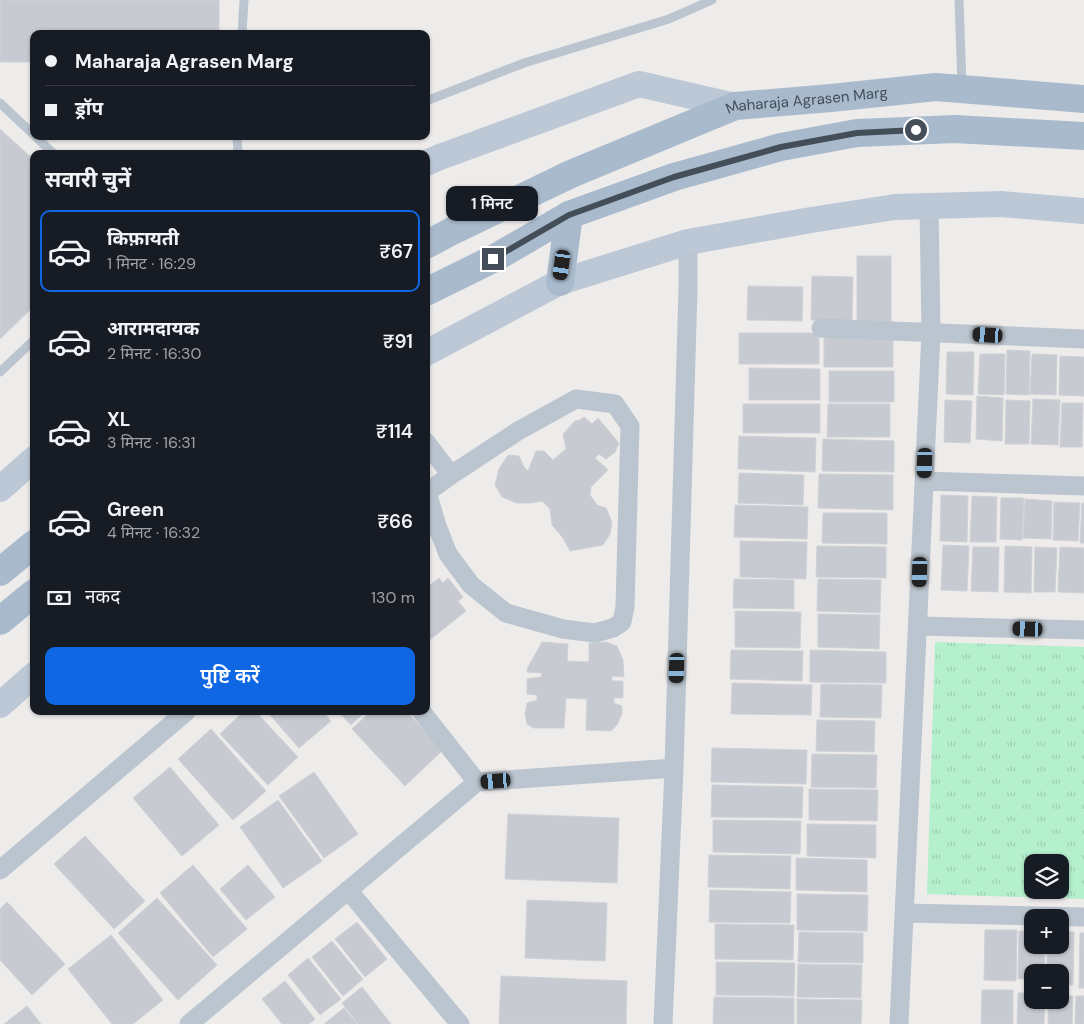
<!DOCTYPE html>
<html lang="hi">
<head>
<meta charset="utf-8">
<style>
	body { margin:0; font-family:"DM Sans","Noto Sans Devanagari",sans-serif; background:#20242c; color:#f1f3f6; height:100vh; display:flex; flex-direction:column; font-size:19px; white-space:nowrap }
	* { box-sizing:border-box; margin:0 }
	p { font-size:16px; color:#9ea1a6 }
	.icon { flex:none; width:28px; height:28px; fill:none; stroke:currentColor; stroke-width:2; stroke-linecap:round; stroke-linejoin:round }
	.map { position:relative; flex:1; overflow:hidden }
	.details { position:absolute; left:30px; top:150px; width:400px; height:565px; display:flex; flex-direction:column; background:#171b24; border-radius:10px; box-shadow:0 1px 4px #0004 }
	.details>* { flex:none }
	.top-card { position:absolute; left:30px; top:30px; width:400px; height:110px; border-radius:10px; box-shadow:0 1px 4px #0004; display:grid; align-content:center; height:110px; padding:0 15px; background:#171b24 }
	.controls { position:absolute; left:1024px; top:854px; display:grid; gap:10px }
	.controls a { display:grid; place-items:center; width:45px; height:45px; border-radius:10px; background:#171b24; box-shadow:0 1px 4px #0004; font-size:25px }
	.end { position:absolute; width:22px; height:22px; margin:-11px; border:6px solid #434e59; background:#fff; box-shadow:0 0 0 2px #fff }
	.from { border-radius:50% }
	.bubble { position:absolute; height:35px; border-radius:10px; background:#171b24; box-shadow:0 1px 4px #0004; font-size:16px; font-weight:600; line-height:35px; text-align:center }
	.car { position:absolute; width:15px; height:30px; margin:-15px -8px; border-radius:6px; box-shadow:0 0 4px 1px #0007; background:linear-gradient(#222 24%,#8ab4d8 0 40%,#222 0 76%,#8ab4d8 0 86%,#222 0) }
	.top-card b { display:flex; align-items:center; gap:18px; height:48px; font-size:19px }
	.top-card b+b { border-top:1px solid #363941 }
	.top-card i { width:12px; height:12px; background:#f1f3f6 }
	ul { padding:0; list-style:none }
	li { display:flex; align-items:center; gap:15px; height:82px; margin:0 10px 8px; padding:0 5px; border:2px solid transparent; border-radius:10px }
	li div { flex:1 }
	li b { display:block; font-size:19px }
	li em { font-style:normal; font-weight:600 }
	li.on { border-color:#1067e3 }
	li>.icon { width:45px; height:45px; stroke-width:1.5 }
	h2 { padding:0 15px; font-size:22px; line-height:60px }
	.pay { display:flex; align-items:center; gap:12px; height:55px; padding:0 15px; font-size:19px }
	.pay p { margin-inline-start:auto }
	.primary-button { display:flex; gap:10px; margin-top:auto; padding:10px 15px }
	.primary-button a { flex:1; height:58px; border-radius:10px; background:#1067e3; color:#fff; font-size:20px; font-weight:600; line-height:58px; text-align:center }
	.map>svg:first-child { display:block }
</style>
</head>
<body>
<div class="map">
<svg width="1084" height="1024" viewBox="0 0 1084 1024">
	<defs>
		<pattern id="park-tufts" width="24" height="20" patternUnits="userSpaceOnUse" patternTransform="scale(1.25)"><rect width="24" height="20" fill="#b5f0cd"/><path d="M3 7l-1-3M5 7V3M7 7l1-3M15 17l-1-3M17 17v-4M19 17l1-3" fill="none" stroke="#9dcfb2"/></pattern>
	</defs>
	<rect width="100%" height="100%" fill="#eeebeb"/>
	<path fill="url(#park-tufts)" fill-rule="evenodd" d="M935 642 1084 647V899L927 894ZM1032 862H1060V890H1032Z"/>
	<path fill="#c7cad1" stroke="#cfd1d7" d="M0 0H219V34H34V62H0Z
		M0 129 34 160V306L0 339Z
		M857 256H891V325H857Z
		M812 276 853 277 852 321 811 320Z
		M748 286 803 287 802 321 747 320Z
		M739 333H819V364H739Z
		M824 334 893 335V367H824Z
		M1007 350 1030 351 1029 395 1006 394Z
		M947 352H974L973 395 946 394Z
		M980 354H1005L1004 395 978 394Z
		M1032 354 1057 355 1056 395 1030 394Z
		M1060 356 1084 357V396L1059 395Z
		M749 368 820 369V400H749Z
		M829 371H894V402H829Z
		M977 396 1003 398 1002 441 976 439Z
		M1033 399 1060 400 1058 445 1031 444Z
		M945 400 972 401 970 443 944 442Z
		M1006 400 1030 401 1029 444H1005Z
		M1062 403H1083L1082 447H1060Z
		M743 404H820V433H743Z
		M828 404H890V437H827Z
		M584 417 592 424 598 418 619 443 615 452 606 459 599 454 595 458 608 470 591 487 590 495 597 505 606 508 612 522 610 534 603 545 570 551 563 538 552 525 550 509 542 501 531 503H517L502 497 495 485 499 469 508 455 519 456 524 467 528 471 536 451H544L553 460 566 449 563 434 575 421 580 420Z
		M739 436 816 438 815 472 738 469Z
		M823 439 894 441V472L822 471Z
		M739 473 804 475 803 505 738 503Z
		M819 474 893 475V510L818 508Z
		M941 495 968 496 967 542 940 541Z
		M972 496 997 497 996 542H970Z
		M1001 498H1024L1022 540 1000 539Z
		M1025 499 1052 501 1051 539 1023 538Z
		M1054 502 1080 503 1078 541 1053 540Z
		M1082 503H1084V543H1080Z
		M735 505 808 507 807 539 734 537Z
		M823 513H887V544L822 543Z
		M740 541 807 542 806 579 740 577Z
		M943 545 969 546 967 591 941 590Z
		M817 546 886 547V578L816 577Z
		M1005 546 1032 547 1031 593 1004 592Z
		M973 547H999L998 592 971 591Z
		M1035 547 1057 548 1055 592H1034Z
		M1060 547 1084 548V593L1058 592Z
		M439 578 443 583 448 578 463 597 458 601 466 611 426 643V579L430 585Z
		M734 579 794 580V609L733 608Z
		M818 579 881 580 880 613 817 611Z
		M735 611 801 612 800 648 735 647Z
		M818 614 880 615 879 649 818 647Z
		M542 642 568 644 567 661 589 662V643L606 642 617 646 623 660 624 677 612 676V681H623V698H614V703L622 706V714L617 725 611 731 586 730 587 699 566 698 564 728H534L527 724 525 714 527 703 537 700V695L527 694V679L541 677 542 673 527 672 528 667Z
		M731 650 803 651 802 681 730 679Z
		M810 650 886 652V683L810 682Z
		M732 683 812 685 811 715 731 714Z
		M821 684 882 685 881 718 820 717Z
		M244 711H255L298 757 268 785 220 734Z
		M274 711H323L331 721 299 748 270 715Z
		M338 711H366L351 725Z
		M371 711H406L443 750 405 786 352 729Z
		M817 720 875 721 874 752 816 751Z
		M211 729 266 791 233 820 178 759Z
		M712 748 807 750 806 784 711 782Z
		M812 754 877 755 876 788 811 787Z
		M170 767 219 825 182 856 133 798Z
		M314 772 358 834 324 858 279 796Z
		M712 785 803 787 802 818 711 817Z
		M809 789 878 790 877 821 809 820Z
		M278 800 322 861 283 888 240 827Z
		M508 814 619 818 617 883 505 879Z
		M713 820 801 821 800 854 713 852Z
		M807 824 876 825V858L807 856Z
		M85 836 145 901 114 929 54 864Z
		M709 855 791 856 790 889 708 887Z
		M796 858 867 860V892L796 890Z
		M193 865 247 929 213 957 160 893Z
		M248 865 275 897 246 920 220 889Z
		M710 890 791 892 790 923 709 922Z
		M797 894 868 895 867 931 797 930Z
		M157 898 217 965 178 1000 118 933Z
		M527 900 607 903 605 961 525 958Z
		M7 902 65 964 32 995 0 960V909Z
		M357 922 387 959 365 977 335 939Z
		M715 924 794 925 793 960 715 959Z
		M985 930H1017L1016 981 984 980Z
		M1019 931H1032V945H1045L1044 972H1032V979H1018Z
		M1060 931 1074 932 1073 985H1060V972H1047V945H1060Z
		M799 932 863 933V963L798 962Z
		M1080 933H1084V988H1079Z
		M111 935 163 1000 133 1024H112L68 969Z
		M332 941 363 979 343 996 312 957Z
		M308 958 341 999 320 1015 288 975Z
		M716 962 795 963 794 996 716 995Z
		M798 964 862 965 861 998 797 997Z
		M501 976 627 981 626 1024H499Z
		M285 981 315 1019 309 1024H282L262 999Z
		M362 987 391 1024H358L342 1003Z
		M982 990H1013V1024H981Z
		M1018 993H1032V1000H1045L1044 1024H1017Z
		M1060 996H1073L1072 1024H1048V1000H1060Z
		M1076 996H1084V1024H1075Z
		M714 997 794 998V1024H713Z
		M797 999 862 1000 861 1024H797Z
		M27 1006 41 1024H4Z
		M344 1008 357 1024H324Z"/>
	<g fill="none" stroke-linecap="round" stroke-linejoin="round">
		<path stroke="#bbc5cf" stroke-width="9" d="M959 0 962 86
			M242 34 244 0
			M426 101 524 63 669 19 712 0
			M0 103 34 135
			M35 136 54 154
			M237 136 238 154
			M0 372 34 340"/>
		<path stroke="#bbc5cf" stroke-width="19" d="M821 328 1084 339
			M426 442 451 475
			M924 481 1084 486
			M426 493 451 475 518 431 576 399 615 404 630 426 625 607 622 622 613 628 595 633 563 629 506 613 471 585 448 554 437 526 427 492
			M918 626 1084 630
			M421 711 477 782 674 768
			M0 870 187 711
			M348 890 460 1024
			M904 913 1084 917
			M189 1024 477 782
			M663 1024 674 768 688 289V242
			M899 1024 931 333 929 206"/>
		<path stroke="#bcc8d6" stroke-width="26" d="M426 163 440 157 639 84 735 106
			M426 353 560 282 688 242 811 220 895 207 1001 204 1084 211
			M0 489 34 459
			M0 705 34 675"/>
		<g stroke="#a9bacc" stroke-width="28">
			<path id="s1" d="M426 245 452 231 571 174 735 106 831 98 936 87 1084 99"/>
			<path d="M560 282 569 215"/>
			<path d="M426 292 493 259 569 215 674 177 781 147 857 133 955 129 1084 136"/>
			<path d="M0 572 34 544"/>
			<path d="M0 621 34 593"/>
		</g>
	</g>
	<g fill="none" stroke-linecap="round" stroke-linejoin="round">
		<path stroke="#434e59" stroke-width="6" d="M493 259 569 215 674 177 781 147 857 133 916 130"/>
	</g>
	<g text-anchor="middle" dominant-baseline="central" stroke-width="5" stroke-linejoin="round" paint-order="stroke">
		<g font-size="15" fill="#434e59" stroke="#fff">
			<text stroke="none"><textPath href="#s1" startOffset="411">Maharaja Agrasen Marg</textPath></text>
		</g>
	</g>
</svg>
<div class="controls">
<a><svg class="icon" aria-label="layers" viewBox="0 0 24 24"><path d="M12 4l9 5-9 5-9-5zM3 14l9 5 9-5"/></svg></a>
<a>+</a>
<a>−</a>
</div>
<i class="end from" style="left:916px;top:130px"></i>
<i class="end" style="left:493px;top:259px"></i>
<div class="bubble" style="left:446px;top:186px;width:92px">1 मिनट</div>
<i class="car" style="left:562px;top:265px;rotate:188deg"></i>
<i class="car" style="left:988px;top:335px;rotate:273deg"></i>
<i class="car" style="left:925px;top:463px;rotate:182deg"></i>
<i class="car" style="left:920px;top:572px;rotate:182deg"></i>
<i class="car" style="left:1028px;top:629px;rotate:272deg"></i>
<i class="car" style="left:677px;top:668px;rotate:182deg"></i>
<i class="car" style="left:496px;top:781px;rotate:266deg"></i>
<div class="top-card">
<b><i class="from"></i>Maharaja Agrasen Marg</b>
<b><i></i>ड्रॉप</b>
</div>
<section class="details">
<h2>सवारी चुनें</h2>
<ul>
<li class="on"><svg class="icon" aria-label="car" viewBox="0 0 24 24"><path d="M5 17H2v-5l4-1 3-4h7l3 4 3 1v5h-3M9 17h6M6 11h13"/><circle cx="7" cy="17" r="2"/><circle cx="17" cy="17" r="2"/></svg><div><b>किफ़ायती</b><p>1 मिनट · 16:29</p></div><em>₹67</em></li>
<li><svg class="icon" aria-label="car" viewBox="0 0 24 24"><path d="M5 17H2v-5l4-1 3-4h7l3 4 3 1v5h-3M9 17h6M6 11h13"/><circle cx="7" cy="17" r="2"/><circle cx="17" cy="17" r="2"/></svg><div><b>आरामदायक</b><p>2 मिनट · 16:30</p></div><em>₹91</em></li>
<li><svg class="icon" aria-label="car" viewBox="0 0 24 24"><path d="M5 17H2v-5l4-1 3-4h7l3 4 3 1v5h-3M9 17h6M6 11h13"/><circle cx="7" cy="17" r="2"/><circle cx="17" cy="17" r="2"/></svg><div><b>XL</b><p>3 मिनट · 16:31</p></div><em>₹114</em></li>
<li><svg class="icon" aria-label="car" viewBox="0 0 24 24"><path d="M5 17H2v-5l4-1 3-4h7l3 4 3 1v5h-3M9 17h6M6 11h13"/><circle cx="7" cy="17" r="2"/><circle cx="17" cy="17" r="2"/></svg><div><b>Green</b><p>4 मिनट · 16:32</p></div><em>₹66</em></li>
</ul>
<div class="pay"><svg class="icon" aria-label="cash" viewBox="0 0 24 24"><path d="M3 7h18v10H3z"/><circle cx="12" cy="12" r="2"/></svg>नकद<p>130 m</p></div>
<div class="primary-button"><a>पुष्टि करें</a></div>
</section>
</div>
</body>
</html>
